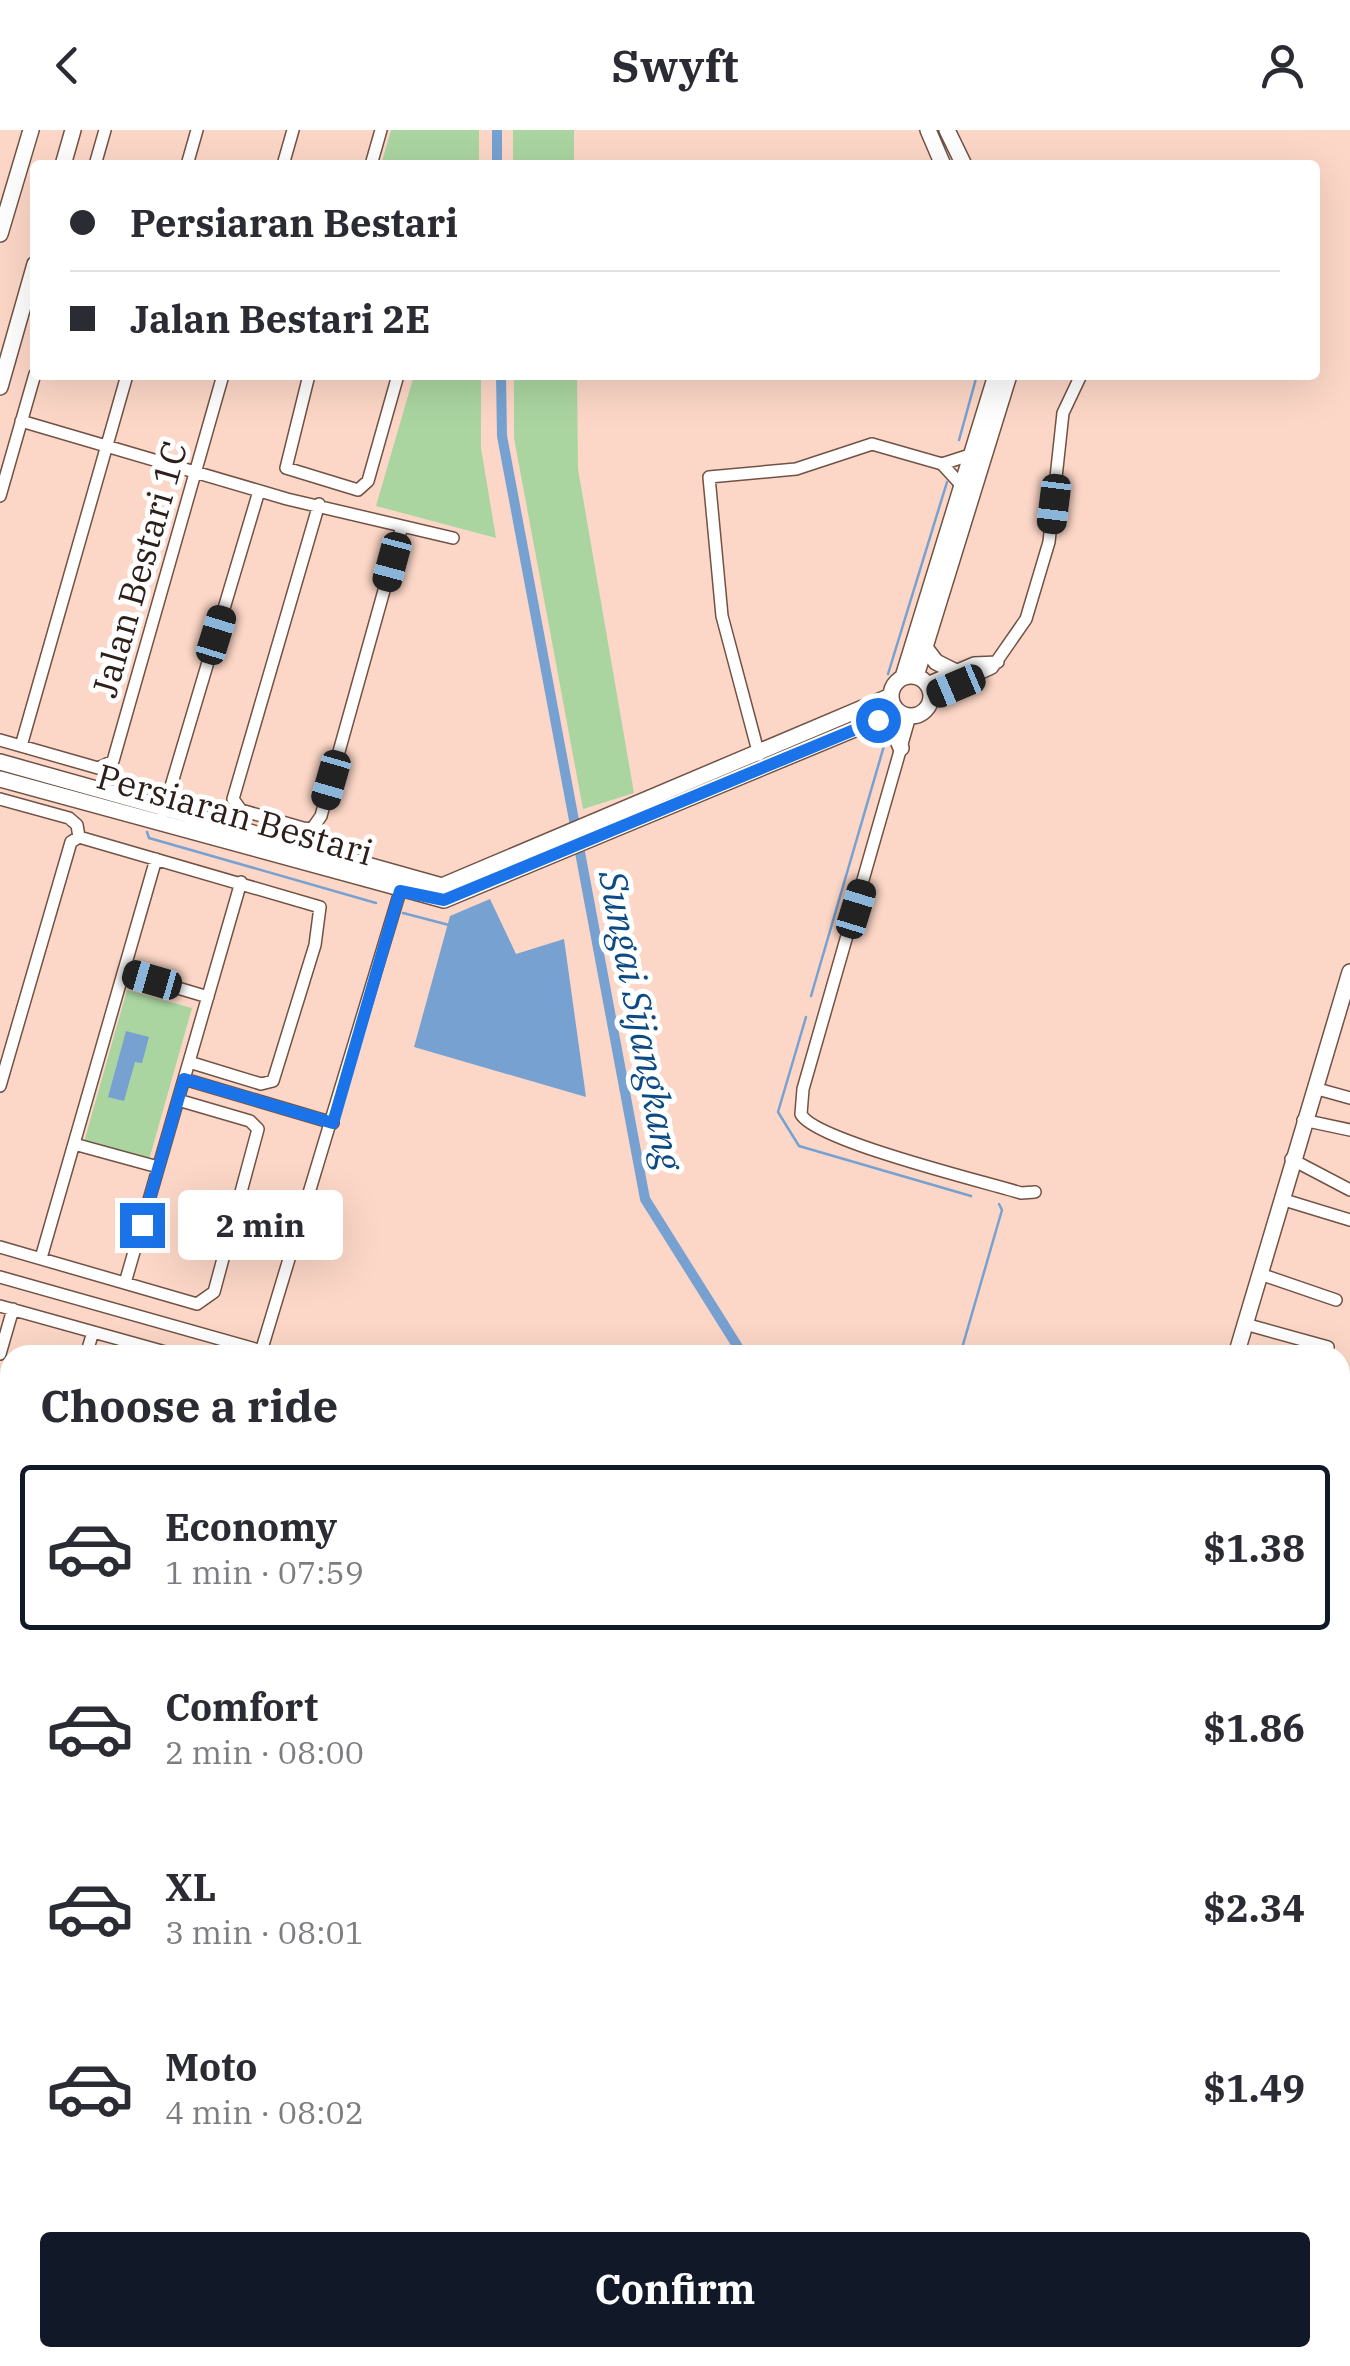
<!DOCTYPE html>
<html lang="en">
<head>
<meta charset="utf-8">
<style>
	body { margin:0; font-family:"IBM Plex Serif",serif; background:#f7f7f7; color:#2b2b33; height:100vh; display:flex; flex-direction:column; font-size:38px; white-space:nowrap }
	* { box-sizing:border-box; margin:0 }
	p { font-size:32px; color:#7c7c81 }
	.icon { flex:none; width:55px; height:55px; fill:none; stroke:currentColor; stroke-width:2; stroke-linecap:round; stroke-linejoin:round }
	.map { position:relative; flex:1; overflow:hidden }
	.details { position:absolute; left:0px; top:1215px; width:1350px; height:1022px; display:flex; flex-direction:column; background:#fff; border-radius:30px 30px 0 0; box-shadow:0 10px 40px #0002 }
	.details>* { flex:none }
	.guide { position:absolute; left:30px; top:30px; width:1290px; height:220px; border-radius:10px; box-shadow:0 10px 40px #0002; display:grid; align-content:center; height:220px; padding:0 40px; background:#fff }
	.end { position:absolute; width:45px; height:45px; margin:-22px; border:12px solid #1a73e8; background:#fff; box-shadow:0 0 0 5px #fff }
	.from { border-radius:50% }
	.bubble { position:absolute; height:70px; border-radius:10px; background:#fff; box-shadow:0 10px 40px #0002; font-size:32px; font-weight:800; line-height:70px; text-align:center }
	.car { position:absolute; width:30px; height:60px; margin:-30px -15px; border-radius:12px; box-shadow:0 0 8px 2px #0007; background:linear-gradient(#222 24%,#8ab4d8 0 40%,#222 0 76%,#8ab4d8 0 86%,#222 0) }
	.guide b { display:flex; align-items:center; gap:35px; height:95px; font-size:38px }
	.guide b+b { border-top:2px solid #e1e1e2 }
	.guide i { width:25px; height:25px; background:#2b2b33 }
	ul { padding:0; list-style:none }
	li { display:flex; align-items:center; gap:30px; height:165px; margin:0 20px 15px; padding:0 20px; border:5px solid transparent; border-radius:10px }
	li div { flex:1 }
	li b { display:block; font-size:38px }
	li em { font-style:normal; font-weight:800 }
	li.active { border-color:#111827 }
	li>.icon { width:90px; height:90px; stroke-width:1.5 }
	h2 { padding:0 40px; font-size:45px; line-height:120px }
	.cta { display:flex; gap:20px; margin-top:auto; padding:20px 40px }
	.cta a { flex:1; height:115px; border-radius:10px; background:#111827; color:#fff; font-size:40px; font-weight:800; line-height:115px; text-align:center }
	header { display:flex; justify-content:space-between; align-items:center; height:130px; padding:0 40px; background:#fff; font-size:45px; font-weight:800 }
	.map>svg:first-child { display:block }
</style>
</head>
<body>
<header><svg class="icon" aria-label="back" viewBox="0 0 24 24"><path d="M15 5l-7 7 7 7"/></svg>Swyft<svg class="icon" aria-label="person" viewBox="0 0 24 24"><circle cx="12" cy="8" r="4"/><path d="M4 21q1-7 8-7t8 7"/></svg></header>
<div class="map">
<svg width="1350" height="2236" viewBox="0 0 1350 2236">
	<rect width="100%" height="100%" fill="#fcd7c7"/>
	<path fill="#aad5a1" d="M391 0H479V35H381Z
		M513 0H574V35H513Z
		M414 245H481V318L496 408 376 376Z
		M514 245H577L578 339 634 663 583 679 514 308Z
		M127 860 192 878 149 1030 84 1012Z"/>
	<path fill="#77a1d1" d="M490 769 516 824 564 809 586 967 414 917 450 786Z
		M126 901 149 907 142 933 135 932 124 971 108 967Z"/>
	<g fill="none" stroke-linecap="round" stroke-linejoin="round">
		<path stroke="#77a1d1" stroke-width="2.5" d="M959 310 977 245
			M888 544 947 352
			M147 702 149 708 376 773
			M403 783 449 795
			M811 866 886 609
			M806 887 778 982 799 1016 971 1066
			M960 1225 1002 1080 999 1074"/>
		<path stroke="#77a1d1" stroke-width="10" d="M497 0V35
			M501 245 502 306 645 1069 743 1225
			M621 2236 622 2228"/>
		<defs>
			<path id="street" d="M95 35 105 0
				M187 35 197 0
				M283 35 293 0
				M371 35 381 0
				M309 245 286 338 358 360 368 351 398 245
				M21 291 287 369 453 408
				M942 334 973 324
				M0 366 35 244
				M319 374 233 669 241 680 303 698 312 699 321 686 402 396
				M927 553 974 533 998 532
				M932 566 992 538 1026 489 1049 412 1063 283 1081 245
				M910 586 803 959 801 984C813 1010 985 1052 1021 1063L1035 1062
				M0 610 98 638 113 631 223 245
				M21 616 127 245
				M759 625 722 486 709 347 796 339 872 314 942 334 963 357
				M0 669 69 688 77 695 79 707
				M163 683 259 361
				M79 707 320 777 315 815 273 951 261 954 189 932
				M124 842 208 867
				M184 949 333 993
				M0 956 71 712 79 707
				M1314 958 1350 968
				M1303 990 1350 1000
				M74 1014 158 1037
				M1291 1029 1350 1060
				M1281 1069 1350 1090
				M0 1117 197 1174 214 1162 258 999 250 991 178 970
				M41 1128 156 729
				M1260 1144 1336 1170
				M0 1147 262 1221
				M125 1153 241 752
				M0 1176 176 1225
				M1245 1194 1328 1217
				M0 1224 13 1179
				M86 1225 93 1202
				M260 1225 402 755
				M0 1365 10 1368
				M4 1508 10 1486
				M1340 1531 1350 1534
				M1340 1630 1350 1633
				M1340 1718 1350 1721
				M1340 2220 1350 2222
				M982 2228 1001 2236
				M1157 2236 1159 2228
				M1224 2236 1227 2228"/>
			<path id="secondary" d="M928 0 943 35
				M947 0 964 35
				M63 35 73 0
				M0 104 31 0
				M0 257 35 134
				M926 519 936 532 954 541
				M891 566a20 20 0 1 1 40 0a20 20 0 1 1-40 0Z
				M916 546 1009 245
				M903 547 996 245
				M878 590 894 601 901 618
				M0 632 442 756 891 566
				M0 649 444 770 898 581
				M1236 1225 1350 842
				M1340 1504 1350 1506
				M982 2236V2228"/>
		</defs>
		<use href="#street" stroke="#715244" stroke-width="14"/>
		<use href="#secondary" stroke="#715244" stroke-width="18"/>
		<use href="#street" stroke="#fff" stroke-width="11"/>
		<use href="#secondary" stroke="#fff" stroke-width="15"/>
	</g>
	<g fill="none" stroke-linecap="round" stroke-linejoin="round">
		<path stroke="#1a73e8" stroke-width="12" d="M142 1095 184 949 333 993 400 761 444 770 878 590"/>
	</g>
	<g text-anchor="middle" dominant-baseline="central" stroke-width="10" stroke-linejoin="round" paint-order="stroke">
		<g font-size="35" fill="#2d201a" stroke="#fff">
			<text transform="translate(139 439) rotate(-74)">Jalan Bestari 1C</text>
			<text transform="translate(235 684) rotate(16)">Persiaran Bestari</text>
		</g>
		<g font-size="38" font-style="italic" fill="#0b4a84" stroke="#fff">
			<text transform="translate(642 890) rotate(79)">Sungai Sijangkang</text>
		</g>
	</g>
</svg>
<i class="end from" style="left:878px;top:590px"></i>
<i class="end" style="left:142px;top:1095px"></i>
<div class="bubble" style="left:178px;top:1060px;width:165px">2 min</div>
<i class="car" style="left:1054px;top:374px;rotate:187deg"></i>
<i class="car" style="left:392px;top:432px;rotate:195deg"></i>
<i class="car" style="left:216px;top:505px;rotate:17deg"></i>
<i class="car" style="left:956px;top:556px;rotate:247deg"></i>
<i class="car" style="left:331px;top:650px;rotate:196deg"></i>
<i class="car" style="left:856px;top:779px;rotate:17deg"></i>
<i class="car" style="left:152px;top:850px;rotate:286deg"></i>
<div class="guide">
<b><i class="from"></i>Persiaran Bestari</b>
<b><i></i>Jalan Bestari 2E</b>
</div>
<section class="details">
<h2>Choose a ride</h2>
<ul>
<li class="active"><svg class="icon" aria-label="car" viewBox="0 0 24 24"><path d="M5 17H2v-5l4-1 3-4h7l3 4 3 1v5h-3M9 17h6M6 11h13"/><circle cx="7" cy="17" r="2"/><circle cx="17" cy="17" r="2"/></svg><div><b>Economy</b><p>1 min · 07:59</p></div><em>$1.38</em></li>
<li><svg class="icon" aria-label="car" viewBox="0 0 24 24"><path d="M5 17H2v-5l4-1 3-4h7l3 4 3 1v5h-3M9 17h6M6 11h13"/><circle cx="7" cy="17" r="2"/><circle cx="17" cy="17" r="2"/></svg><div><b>Comfort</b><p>2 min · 08:00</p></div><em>$1.86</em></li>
<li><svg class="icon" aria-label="car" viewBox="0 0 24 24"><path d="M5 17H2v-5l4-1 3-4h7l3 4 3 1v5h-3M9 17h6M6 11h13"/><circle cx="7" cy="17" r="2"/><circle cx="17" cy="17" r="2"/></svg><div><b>XL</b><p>3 min · 08:01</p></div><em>$2.34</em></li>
<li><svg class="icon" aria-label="car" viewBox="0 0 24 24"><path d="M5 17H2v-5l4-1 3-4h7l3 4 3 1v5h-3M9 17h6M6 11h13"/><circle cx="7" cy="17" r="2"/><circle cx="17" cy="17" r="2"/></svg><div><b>Moto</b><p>4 min · 08:02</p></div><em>$1.49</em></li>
</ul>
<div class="cta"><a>Confirm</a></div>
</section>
</div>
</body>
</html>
